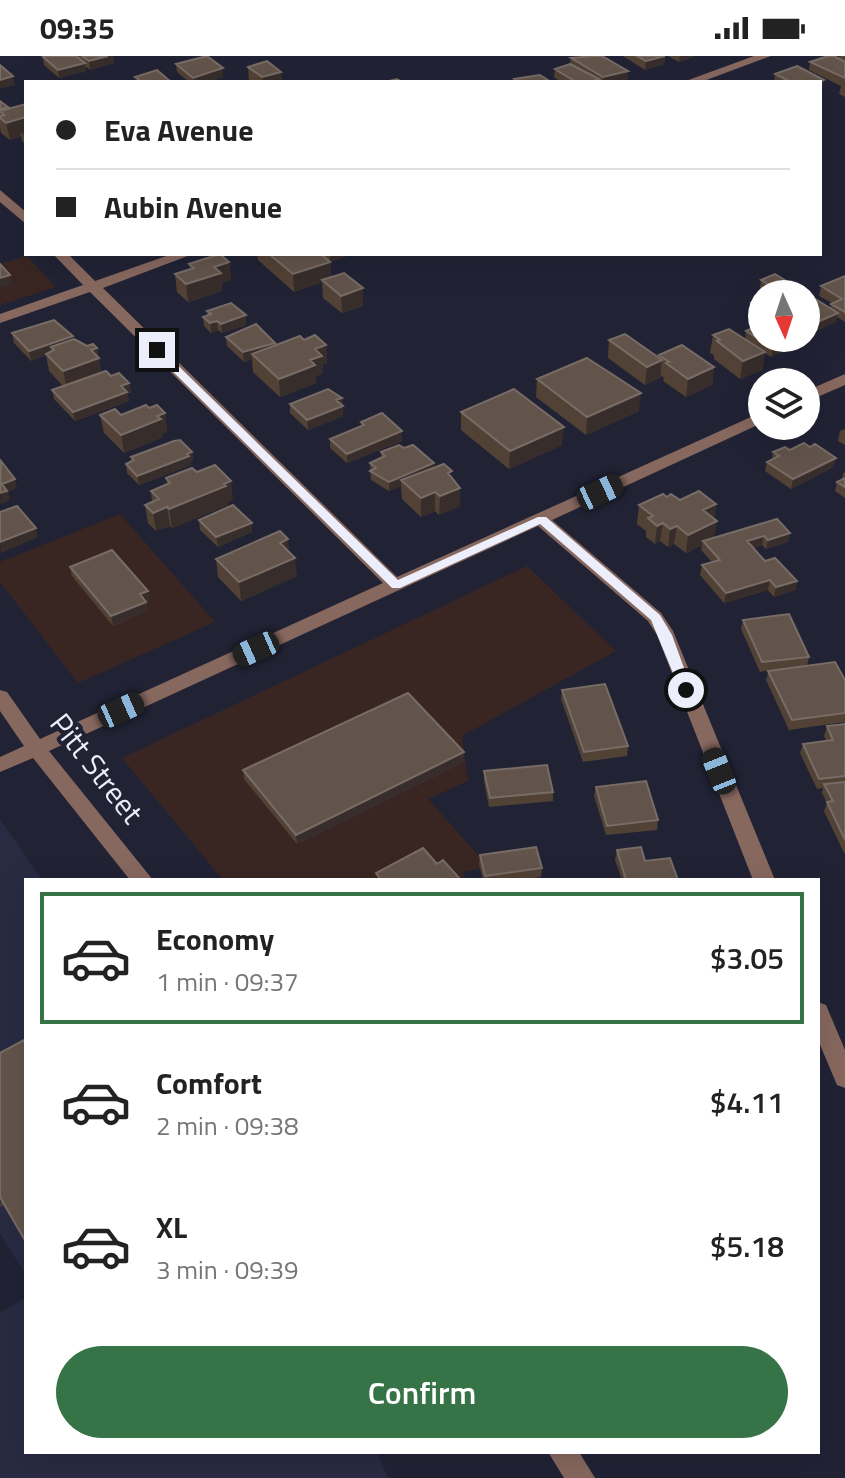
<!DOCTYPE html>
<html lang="en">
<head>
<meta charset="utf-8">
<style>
	body { margin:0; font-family:"Titillium Web",sans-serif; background:#f6f6f6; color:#222; height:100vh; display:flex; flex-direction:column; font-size:30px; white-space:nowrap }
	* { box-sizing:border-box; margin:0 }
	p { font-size:26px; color:#767676 }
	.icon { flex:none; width:44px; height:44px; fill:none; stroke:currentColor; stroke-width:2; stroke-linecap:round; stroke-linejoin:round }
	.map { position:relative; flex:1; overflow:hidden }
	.side { position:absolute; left:24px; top:822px; width:796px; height:576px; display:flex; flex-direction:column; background:#fff; border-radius:0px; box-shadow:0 8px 32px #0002 }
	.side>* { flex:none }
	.top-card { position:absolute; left:24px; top:24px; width:798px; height:176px; border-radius:0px; box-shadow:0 8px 32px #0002; display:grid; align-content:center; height:176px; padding:0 32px; background:#fff }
	.needle { width:52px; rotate:177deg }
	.fabs { position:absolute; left:748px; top:224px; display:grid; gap:16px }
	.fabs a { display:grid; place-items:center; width:72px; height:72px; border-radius:50%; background:#fff; box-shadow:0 8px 32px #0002; font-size:40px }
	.end { position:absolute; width:36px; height:36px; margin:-18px; border:10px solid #eceefb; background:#111; box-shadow:0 0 0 4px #111 }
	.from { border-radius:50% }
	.car { position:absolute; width:24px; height:48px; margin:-24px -12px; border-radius:10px; box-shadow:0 0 6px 2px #0007; background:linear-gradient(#222 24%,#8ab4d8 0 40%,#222 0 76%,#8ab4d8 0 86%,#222 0) }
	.top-card b { display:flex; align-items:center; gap:28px; height:76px; font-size:30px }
	.top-card b+b { border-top:2px solid #e0e0e0 }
	.top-card i { width:20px; height:20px; background:#222 }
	ul { padding:14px 0 0; list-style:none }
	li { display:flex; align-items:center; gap:24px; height:132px; margin:0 16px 12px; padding:0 16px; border:4px solid transparent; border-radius:0px }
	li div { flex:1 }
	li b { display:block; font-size:30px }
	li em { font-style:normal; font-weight:600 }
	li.selected { border-color:#367347 }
	li>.icon { width:72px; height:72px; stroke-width:1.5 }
	.primary-button { display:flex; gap:16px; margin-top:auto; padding:16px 32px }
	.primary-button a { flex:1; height:92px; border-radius:48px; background:#367347; color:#fff; font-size:32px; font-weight:600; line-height:92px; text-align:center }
	.status { display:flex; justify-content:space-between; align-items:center; height:56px; padding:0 40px; background:#fff; direction:ltr }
	.status svg { height:22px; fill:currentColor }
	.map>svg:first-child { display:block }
</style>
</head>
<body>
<div class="status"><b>09:35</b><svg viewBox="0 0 49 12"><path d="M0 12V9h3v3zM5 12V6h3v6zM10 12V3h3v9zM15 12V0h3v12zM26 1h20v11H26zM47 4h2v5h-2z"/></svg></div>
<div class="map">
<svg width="845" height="1422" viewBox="0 0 845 1422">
	<rect width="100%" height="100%" fill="#212335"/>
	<path fill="#392623" d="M27 200 56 231 0 249V208Z
		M120 458 215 566 78 627 0 526V506Z
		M527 510 616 595 462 680 468 725 428 743 489 811 462 816 468 824H223L122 702Z"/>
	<path fill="#292b43" d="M0 763 42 824H26V1219L0 1177Z
		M26 1241V1396H377L388 1422H0V1257Z"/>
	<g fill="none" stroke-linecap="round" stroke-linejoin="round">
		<path fill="#87685f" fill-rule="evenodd" d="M754 0H771L701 26H683Z
			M0 134 26 156V168L0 146Z
			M53 198H68L95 225 172 198H193L103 232 397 521 762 356V367L552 464 661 557 673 575 775 824H753L657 579 648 565 538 470 49 695 153 824H130L33 702 0 716V701L24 690 0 655V634L7 636 40 683 383 527 90 236 0 267V258L83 229Z
			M845 318V329L806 346V335Z
			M818 946 826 949 845 994V1032L837 1029 818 984Z
			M548 1396H579L595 1422H564Z"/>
	</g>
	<path fill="#524235" d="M46 0H113L114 7 90 14 85 10 86 15 59 22 44 9 43 1Z
		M623 0H665L664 8 645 14Z
		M668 0H694L693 1 679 6Z
		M839 0H845V41L839 38 841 30 809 14 810 6 839 2Z
		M571 2 628 23 616 26H561L554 21 555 13 570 9Z
		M176 8 223 12V21L207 26H189L177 16Z
		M797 10 824 24 822 33 820 34V26H774L775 18Z
		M248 11 281 16 282 26H249Z
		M0 45 8 53 26 48V89L22 85 21 80 10 84 1 77 0 70Z
		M257 198H352L330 206 331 221 363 250 342 257 323 242 322 226 294 236 258 204Z
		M229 206 231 224 222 227V235L188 246 177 236 175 218 190 213 189 208Z
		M775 218 830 252 832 247 819 240 821 230 845 220V266L837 261 836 266 806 279V238H768L760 233 761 224Z
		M762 242V264L749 256 751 247Z
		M207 255 246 259V269L222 277 218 274 211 277 204 270 203 261 208 260Z
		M746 275 796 283 794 291 771 301 765 297 762 314 740 323 714 303V299L710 297 713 279 745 284Z
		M12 277 73 283 87 290 97 292 101 316 129 327 131 336 127 337 129 345 75 365 54 343 52 334 63 330 49 315 46 299 31 305 14 287Z
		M226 281 276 289 304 284 326 289 327 307 323 308V317L316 320V327L280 341 253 316 252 303 244 306 227 290Z
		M609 284 658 302 659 299 714 311 712 329 686 341 663 325 664 322 661 319 660 322 645 329 608 302Z
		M537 323 639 355 586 379 536 341Z
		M342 342 343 360 308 374 290 357V348Z
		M149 352 165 357 167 375 163 377V381L124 397 104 377 100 359H121Z
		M461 356 562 389 509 413 461 374Z
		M361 366 402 375V385L347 407 330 392V383L361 370Z
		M845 373V389L838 385 840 375Z
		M810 391 836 402 833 411 791 433 765 415 767 406 772 403 773 396Z
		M192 396 193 405 190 406 191 409 139 429 127 417 126 408 131 405V401Z
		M381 396 434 412 452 422 460 432V450L439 459 435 455 421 461 402 443 401 430 389 435 371 424 370 407 381 402Z
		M197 416 233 443 228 446V449L172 472 170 470 156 475 148 467 145 449 152 446 151 435 167 428 166 422Z
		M845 416V442L835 435 837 426 842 424 843 417Z
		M667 441 680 444 716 448 714 463V481L790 477 788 486 766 493 762 489 753 492 765 505 797 525 795 534 774 541 768 534 724 547 700 519 702 509 712 506 701 494 702 489 686 497 674 488 668 491 660 485 655 488 646 481V475L637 468 639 449Z
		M199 464 252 467V476L218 491 200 474Z
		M289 496 297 520 241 545 218 521 216 503Z
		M70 511 150 544 146 546 147 555 113 570 72 520Z
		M743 564 809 601 807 610 845 624V797H844L824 755 827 747 822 737 823 732 817 733 800 697 803 688 826 685 824 680 827 670 843 668 844 666 789 674 766 624 769 614 760 616 741 573Z
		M562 634 628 690 627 700 583 706 561 643Z
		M464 706 297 788 244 723 243 714Z
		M484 715 553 736V745L489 751 484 725Z
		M596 731 658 764 657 774 606 779 594 740Z
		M617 794 645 805 678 824H622L615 804Z
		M480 799 542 812 541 821 522 824H483L479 808Z
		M26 983V1188L3 1149 0 1151Z"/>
	<path fill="#372e2c" d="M108 0H113L114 7 90 14 89 5Z
		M665 0 664 8 645 14 646 5Z
		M680 0H694L693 1 679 6Z
		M85 7 86 15 59 22 58 14Z
		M223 12V21L207 26H193V22Z
		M628 15V23L616 26H603V21Z
		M281 16 282 26H262V21Z
		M13 20 15 29 0 33V24Z
		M824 24 822 33 820 34V26Z
		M26 61V78L20 77 21 80 10 84 6 67Z
		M330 198H352L330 206Z
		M229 206 231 224 222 227V235L188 246 186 228 214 211Z
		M330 206 331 223 322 224V226L294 236 293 218Z
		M10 219 12 228 0 232V222Z
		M363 232V250L342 257 341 240Z
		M838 257 836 266 806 279V271Z
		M246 259V269L222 277 221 268Z
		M217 265 218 274 211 277 210 267Z
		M73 280 75 290 54 294 51 291 52 297 31 305 29 295Z
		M794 282H799L796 283 794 291 771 301 773 292Z
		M275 287 276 296 252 298V303L244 306 243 296Z
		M326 289 327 307 323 308V317L316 320V327L280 341 279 323 310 304 315 293Z
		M97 292 102 320 67 333 63 315 91 294Z
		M765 296 762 314 740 323 743 305Z
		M662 304 660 322 645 329 647 311Z
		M714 311 712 329 686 341 688 323Z
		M129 327 131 336 127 337 129 345 75 365 73 356 121 330Z
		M641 337 639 355 586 379 587 361Z
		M342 342 343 360 308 374 307 364 336 344Z
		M165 357 167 375 163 377V381L124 397 121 379Z
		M564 371 562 389 509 413 510 395Z
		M402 375V385L347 407V398Z
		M192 396 193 405 190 406 191 409 139 429 137 420Z
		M836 402 833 411 791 433 793 423Z
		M434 407V416L401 424V430L389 435V426Z
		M15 423 17 432 8 436 10 444 0 448 2 428Z
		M231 425 233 443 228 446V449L172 472 169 453Z
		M460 432V450L439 459 440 440Z
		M435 436V455L421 461V442Z
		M716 448 713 466 703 454Z
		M167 451 170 470 156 475 153 457Z
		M717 465 714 483 703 485 702 489 686 497 688 479Z
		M252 467V476L218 491 216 481Z
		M663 467 660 485 655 488 657 470Z
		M677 470 674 488 668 491 670 473Z
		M36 472 38 481 1 497 0 486Z
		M790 477 788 486 766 493 768 484Z
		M764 480 762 489 745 494 747 485Z
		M288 483 290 502 280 487Z
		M295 502 297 520 241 545 239 526Z
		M770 524 768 534 724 547 726 537Z
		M797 525 795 534 774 541 776 531Z
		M148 535 150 544 146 546 147 555 113 570 111 560 140 538Z
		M464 696V706L297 788 296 779Z"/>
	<path fill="#62544a" stroke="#786c66" stroke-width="2" d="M46 0H76L85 7 58 14 43 1Z
		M82 0H108L89 5Z
		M207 0 223 12 193 22 176 8Z
		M593 0H602L628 15 603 21 571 2Z
		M637 0H665L646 5Z
		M828 0H834L845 6V22L810 6Z
		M267 5 281 16 262 21 248 11Z
		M570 8 599 23 593 25 595 26H576L555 13Z
		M0 9 13 20 0 24Z
		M797 10 824 24 819 26H791L775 18Z
		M157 14 171 26H142L135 21Z
		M540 19 551 26H517L514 23Z
		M397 23 402 26H385Z
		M0 45 8 51 0 53Z
		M26 48V61L6 67 0 62V60L4 59 0 55Z
		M220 198 229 206 214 211 221 217 186 228 175 218 194 212 189 208Z
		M269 198H321L330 206 293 218Z
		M0 208 10 219 0 222Z
		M344 217 363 232 341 240 322 224Z
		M775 218 838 257 806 271V238H773L780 235 761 224Z
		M845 220V256L831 248 842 243 821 230Z
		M762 242V254L751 247Z
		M231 247 246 259 221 268 217 265 210 267 203 261 211 258 207 255Z
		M54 264 73 280 29 295 12 277Z
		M256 268 275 287 243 296 226 281Z
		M762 268V282H795L773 292 746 275Z
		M729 273 765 296 743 305 717 285 720 284 713 279Z
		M625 278 662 304 647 311 609 284Z
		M315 279 326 289 315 293 322 300 310 304 315 309 279 323 252 298 300 280 304 284Z
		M74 283 87 290 93 288 97 292 91 294 99 302 63 315 46 298 54 294 51 291Z
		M682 289 714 311 688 323 666 307 669 306 659 299Z
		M587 302 641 337 587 361 537 323Z
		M106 315 111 320 119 317 129 327 121 330 127 336 73 356 52 334Z
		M328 333 342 342 336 344 343 350 307 364 290 348Z
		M514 333 564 371 510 395 461 356Z
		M146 349 149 352 157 349 165 357 157 360 161 363 121 379 100 359 115 353 121 359Z
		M382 357 402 375 347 398 330 383 364 369 361 366Z
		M180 384 192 396 187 398 189 400 137 420 126 408 134 404 131 401 174 385Z
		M804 387 810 391 815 388 836 402 793 423 767 406 779 400 773 396 785 391 790 394Z
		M399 389 404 392 413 389 434 407 389 426 370 415 376 412 370 407 385 400 381 396Z
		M1 405 15 423 2 428 7 435 0 437Z
		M444 408 452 415 448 417 460 432 440 440 435 436 421 442 401 424Z
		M215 409 231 425 224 428 226 430 169 453 167 451 153 457 145 449 159 443 151 435 170 427 166 422 192 412 197 416Z
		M845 422V431L837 426Z
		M699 435 716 448 703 454 717 465 688 479 677 470 670 473 663 467 657 470 648 462 653 460 639 449 663 438 667 441 671 438 680 444Z
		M233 449 252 467 216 481 199 464Z
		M17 450 36 472 0 486V456Z
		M777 463 790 477 768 484 764 480 747 485 765 505 775 502 797 525 776 531 770 524 726 537 702 509 720 504 703 485Z
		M280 475 288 483 280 487 295 502 239 526 216 503Z
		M112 494 148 535 140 538 146 546 111 560 70 511Z
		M789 558 809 601 762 606 743 564Z
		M835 606 845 624V657L792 664 768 615Z
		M605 628 628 690 584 696 562 634Z
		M408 637 464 696 296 779 243 714Z
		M845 668V720L819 723 803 688 833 684 827 670Z
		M547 709 553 736 490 742 484 715Z
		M646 725 658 764 607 770 596 731Z
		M845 726V784L827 746 833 745 824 728Z
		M536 791 542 812 485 820 480 799Z
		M641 791 645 805 670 802 678 824H626L617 794Z
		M423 792 437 808 443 804 461 824H381L376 817Z
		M26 983V1186L0 1141V997Z"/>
	<path fill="#eceefb" d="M153 292H160L398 524 538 461H546L660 559 672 579 692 634 690 637H682L680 634 651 564 540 468 400 532H392L153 296Z"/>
	<g text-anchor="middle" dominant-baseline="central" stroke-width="8" stroke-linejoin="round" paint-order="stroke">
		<g font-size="30" fill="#eceefb" stroke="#212335">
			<text transform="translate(97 712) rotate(52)">Pitt Street</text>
		</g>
	</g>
</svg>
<div class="fabs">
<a><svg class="needle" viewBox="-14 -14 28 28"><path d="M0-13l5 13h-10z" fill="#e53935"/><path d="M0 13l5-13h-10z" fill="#767676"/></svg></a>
<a><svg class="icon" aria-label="layers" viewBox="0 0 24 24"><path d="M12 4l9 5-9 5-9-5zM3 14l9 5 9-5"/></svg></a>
</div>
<i class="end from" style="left:686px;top:634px"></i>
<i class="end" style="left:157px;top:294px"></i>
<i class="car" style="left:600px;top:436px;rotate:65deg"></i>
<i class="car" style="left:256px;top:593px;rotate:246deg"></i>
<i class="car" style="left:121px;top:654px;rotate:66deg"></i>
<i class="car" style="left:719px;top:715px;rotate:338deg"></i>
<div class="top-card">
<b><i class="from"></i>Eva Avenue</b>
<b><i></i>Aubin Avenue</b>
</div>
<section class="side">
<ul>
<li class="selected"><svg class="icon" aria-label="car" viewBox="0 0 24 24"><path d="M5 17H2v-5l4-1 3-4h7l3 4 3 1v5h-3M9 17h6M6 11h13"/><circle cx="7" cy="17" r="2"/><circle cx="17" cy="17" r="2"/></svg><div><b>Economy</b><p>1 min · 09:37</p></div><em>$3.05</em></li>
<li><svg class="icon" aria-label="car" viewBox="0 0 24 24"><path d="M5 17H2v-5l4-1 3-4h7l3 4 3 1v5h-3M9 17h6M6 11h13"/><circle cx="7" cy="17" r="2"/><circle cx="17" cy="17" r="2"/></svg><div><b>Comfort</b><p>2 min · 09:38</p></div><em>$4.11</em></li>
<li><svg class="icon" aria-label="car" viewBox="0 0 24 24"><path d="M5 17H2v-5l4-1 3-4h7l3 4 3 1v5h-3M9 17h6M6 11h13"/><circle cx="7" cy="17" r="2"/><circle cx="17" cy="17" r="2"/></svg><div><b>XL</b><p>3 min · 09:39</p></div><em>$5.18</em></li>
</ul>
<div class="primary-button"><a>Confirm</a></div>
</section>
</div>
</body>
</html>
